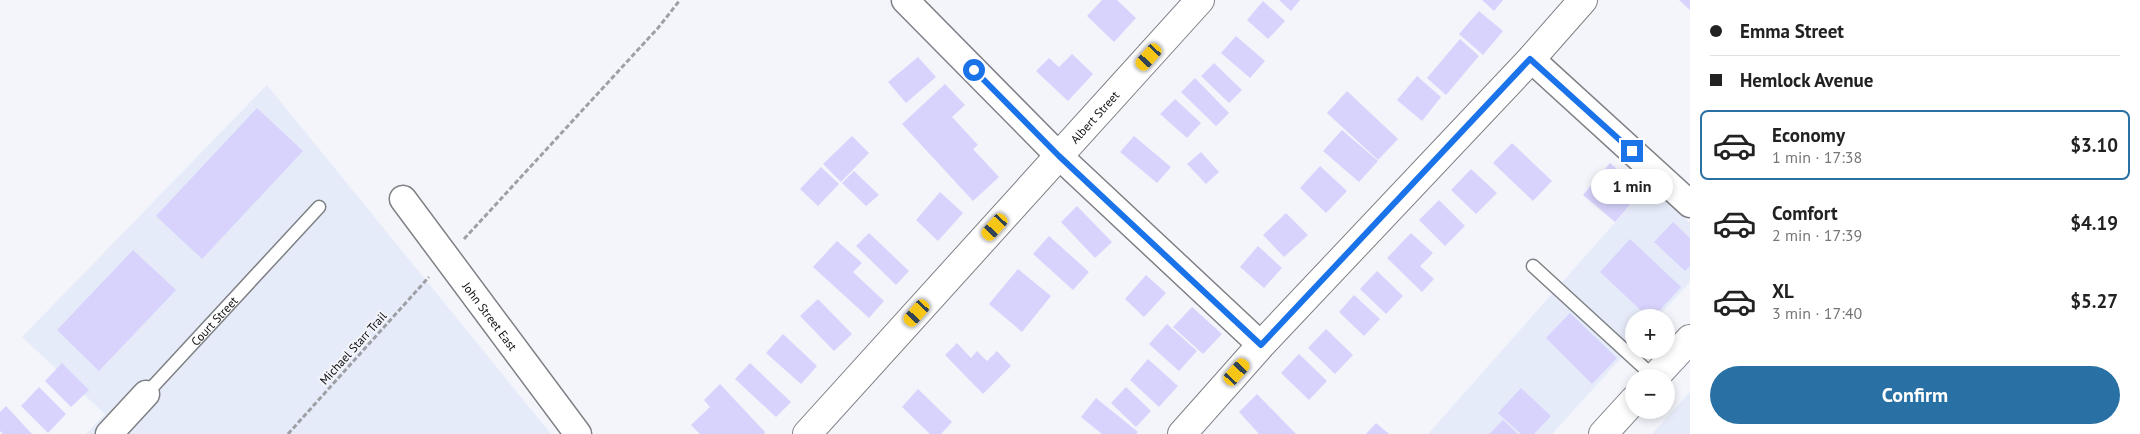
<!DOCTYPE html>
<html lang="en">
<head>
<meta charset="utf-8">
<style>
	body { margin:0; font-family:"PT Sans",sans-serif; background:#f6f6f6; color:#222; height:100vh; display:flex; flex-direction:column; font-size:19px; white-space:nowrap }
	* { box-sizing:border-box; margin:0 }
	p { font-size:16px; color:#767676 }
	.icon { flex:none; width:28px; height:28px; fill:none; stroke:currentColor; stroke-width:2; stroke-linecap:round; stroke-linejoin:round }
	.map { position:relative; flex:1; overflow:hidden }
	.panel { display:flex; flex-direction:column; background:#fff; width:450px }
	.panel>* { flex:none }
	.hud { display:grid; align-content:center; height:110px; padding:0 20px; background:#fff }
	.buttons { position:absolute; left:1625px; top:309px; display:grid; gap:10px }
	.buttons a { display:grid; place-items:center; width:50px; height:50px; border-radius:50%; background:#fff; box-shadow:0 2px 8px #0003; font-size:25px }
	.end { position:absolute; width:22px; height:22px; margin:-11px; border:6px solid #1a73e8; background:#fff; box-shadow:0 0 0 2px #fff }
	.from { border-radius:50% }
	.bubble { position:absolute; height:35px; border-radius:18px; background:#fff; box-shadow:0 2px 8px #0003; font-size:16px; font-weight:800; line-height:35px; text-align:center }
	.car { position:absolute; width:15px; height:30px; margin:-15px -8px; border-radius:6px; box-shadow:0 0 4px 1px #0007; background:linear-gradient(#f5c518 24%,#345 0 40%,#f5c518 0 76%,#345 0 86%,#f5c518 0) }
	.hud b { display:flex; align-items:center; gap:18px; height:48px; font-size:19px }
	.hud b+b { border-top:1px solid #e0e0e0 }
	.hud i { width:12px; height:12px; background:#222 }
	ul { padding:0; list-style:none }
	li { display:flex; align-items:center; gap:15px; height:70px; margin:0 10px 8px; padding:0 10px; border:2px solid transparent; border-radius:8px }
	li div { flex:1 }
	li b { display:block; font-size:19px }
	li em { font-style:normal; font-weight:800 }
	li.on { border-color:#2970a4 }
	li>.icon { width:45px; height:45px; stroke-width:1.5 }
	.primary-button { display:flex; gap:10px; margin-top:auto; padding:10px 20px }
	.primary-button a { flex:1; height:58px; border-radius:30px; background:#2970a4; color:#fff; font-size:20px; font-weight:800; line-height:58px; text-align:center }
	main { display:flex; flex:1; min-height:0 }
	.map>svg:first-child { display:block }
</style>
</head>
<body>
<main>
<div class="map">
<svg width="1690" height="434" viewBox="0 0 1690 434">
	<rect width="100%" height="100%" fill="#f3f5fb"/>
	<path fill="#e5ebf8" d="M267 85 551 434H86L105 414 22 337Z
		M1649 184 1690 223V282L1658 317 1634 318V344L1552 434H1428Z
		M1690 392V434H1652Z"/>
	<path fill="#d7d3fc" d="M1102 0H1117L1136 18 1114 42 1087 16Z
		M1279 0H1300L1291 11Z
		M1482 0H1503L1494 11Z
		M1679 0H1690V10Z
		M1263 1 1285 21 1268 39 1247 20Z
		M1479 11 1503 31 1483 55 1459 34Z
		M1236 36 1265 61 1250 78 1221 53Z
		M1460 39 1479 56 1446 95 1427 78Z
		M1072 54 1093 74 1068 101 1036 71 1049 58 1059 67Z
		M918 57 936 77 906 103 888 82Z
		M1214 63 1242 90 1229 103 1201 76Z
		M1417 76 1441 97 1422 121 1397 100Z
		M1195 78 1229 113 1216 126 1181 92Z
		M945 84 965 105 952 117 978 145 973 149 999 177 973 201 902 124Z
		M1347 91 1398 139 1378 160 1327 113Z
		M1175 99 1201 123 1187 138 1160 114Z
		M257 108 303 151 202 259 156 216Z
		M1342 130 1378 161 1359 182 1323 151Z
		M852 136 869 153 841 182 823 164Z
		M1134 136 1171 167 1157 183 1120 152Z
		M1512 143 1552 181 1533 201 1493 163Z
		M1201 152 1219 172 1206 184 1187 164Z
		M1610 163 1642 191 1615 222 1583 195Z
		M1320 166 1347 191 1326 213 1300 188Z
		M821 167 839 184 818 206 800 189Z
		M1471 169 1497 193 1476 214 1451 190Z
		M854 171 879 195 866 206 842 183Z
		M940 192 963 213 938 241 916 220Z
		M1439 200 1465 226 1445 246 1419 220Z
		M1077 206 1112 242 1095 258 1061 222Z
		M1286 213 1308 235 1284 257 1263 235Z
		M1673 222 1690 238V266L1685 271 1654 242Z
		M869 233 909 271 896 285 856 246Z
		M1411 233 1433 253 1420 266 1434 279 1422 292 1387 258Z
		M1049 236 1089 272 1073 290 1033 254Z
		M1630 239 1681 287 1653 318H1649L1600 272Z
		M837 241 862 263 853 272 884 301 869 318 813 267Z
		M1258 246 1282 268 1264 288 1240 267Z
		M133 250 176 290 99 371 57 330Z
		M1018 269 1051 296 1022 332 989 304Z
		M1377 271 1403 296 1386 314 1360 289Z
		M1146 275 1166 293 1144 317 1125 299Z
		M1354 295 1380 319 1364 336 1339 312Z
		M818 299 852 334 834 351 800 316Z
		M1192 307 1222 334 1203 354 1173 327Z
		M1570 313 1617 358 1592 384 1546 338Z
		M1167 324 1197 351 1179 371 1149 344Z
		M1326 329 1353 355 1335 374 1308 348Z
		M783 334 817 366 801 384 766 353Z
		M957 343 971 358 977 351 987 361 997 351 1011 366 983 394 945 355Z
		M1299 354 1327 381 1309 400 1281 373Z
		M1148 359 1178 386 1159 407 1130 380Z
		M62 363 89 390 71 407 45 381Z
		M750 363 791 402 776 417 735 379Z
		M720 384 765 432 764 434H700L691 425 710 407 704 400Z
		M39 387 66 414 48 433 21 406Z
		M1126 387 1151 411 1136 427 1111 403Z
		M1521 388 1551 416 1534 434H1521L1498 413Z
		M918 389 952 422 941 434H930L902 407Z
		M1257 394 1296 434H1259L1239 412Z
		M1096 398 1138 432 1136 434H1102L1081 417Z
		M6 406 32 434H3L0 431V412Z
		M1503 420 1518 434H1489Z
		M1376 423 1389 434H1366Z"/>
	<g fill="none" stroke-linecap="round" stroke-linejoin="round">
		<defs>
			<g id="service">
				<path d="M1533 266 1654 377"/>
				<path id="s1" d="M146 394 319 207"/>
			</g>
			<g id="minor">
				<path d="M905 0 1059 156 1261 345"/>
				<path d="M1531 59 1690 204"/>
				<path id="s2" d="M403 199 578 434"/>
				<path d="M109 434 146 394"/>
			</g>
			<g id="tertiary">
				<path id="s3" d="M807 434 1200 0"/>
				<path d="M1182 434 1261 345 1531 59 1583 0"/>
			</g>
			<path id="secondary" d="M1654 378 1690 339
				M1603 434 1634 400"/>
		</defs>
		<use href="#service" stroke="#7e8085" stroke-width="15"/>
		<use href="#minor" stroke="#7e8085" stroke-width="29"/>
		<use href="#tertiary" stroke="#7e8085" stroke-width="30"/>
		<use href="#secondary" stroke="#7e8085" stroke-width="30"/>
		<path stroke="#9fa0a5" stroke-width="3" stroke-dasharray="5 2.5" stroke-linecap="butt" d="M464 239 658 28 680 0
			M288 434 429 277"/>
		<use href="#service" stroke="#fff" stroke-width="12"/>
		<use href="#minor" stroke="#fff" stroke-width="26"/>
		<use href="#tertiary" stroke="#fff" stroke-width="28"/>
		<use href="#secondary" stroke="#fff" stroke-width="28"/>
	</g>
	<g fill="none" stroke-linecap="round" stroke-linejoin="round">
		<path stroke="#1a73e8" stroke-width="6" d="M974 70 1059 156 1261 345 1530 59 1632 151"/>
	</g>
	<g text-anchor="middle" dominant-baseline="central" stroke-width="4" stroke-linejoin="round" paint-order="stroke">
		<g font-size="12" fill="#0c0d0f" stroke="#f3f5fb">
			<text stroke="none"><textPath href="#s3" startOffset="428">Albert Street</textPath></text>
			<text stroke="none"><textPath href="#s2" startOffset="146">John Street East</textPath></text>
			<text stroke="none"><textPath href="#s1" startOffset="100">Court Street</textPath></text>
			<text transform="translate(353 348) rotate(-48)">Michael Starr Trail</text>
		</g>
	</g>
</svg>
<div class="buttons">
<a>+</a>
<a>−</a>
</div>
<i class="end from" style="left:974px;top:70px"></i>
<i class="end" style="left:1632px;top:151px"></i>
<div class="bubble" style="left:1591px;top:169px;width:82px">1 min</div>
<i class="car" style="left:1149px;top:57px;rotate:222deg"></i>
<i class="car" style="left:995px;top:227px;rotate:222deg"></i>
<i class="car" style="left:917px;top:313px;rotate:222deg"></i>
<i class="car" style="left:1237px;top:372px;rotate:42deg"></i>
</div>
<section class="panel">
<div class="hud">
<b><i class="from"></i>Emma Street</b>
<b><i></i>Hemlock Avenue</b>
</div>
<ul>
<li class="on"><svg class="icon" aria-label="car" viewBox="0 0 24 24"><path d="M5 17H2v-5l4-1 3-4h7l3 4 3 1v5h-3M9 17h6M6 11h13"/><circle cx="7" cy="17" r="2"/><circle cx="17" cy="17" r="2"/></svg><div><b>Economy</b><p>1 min · 17:38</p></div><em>$3.10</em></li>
<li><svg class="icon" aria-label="car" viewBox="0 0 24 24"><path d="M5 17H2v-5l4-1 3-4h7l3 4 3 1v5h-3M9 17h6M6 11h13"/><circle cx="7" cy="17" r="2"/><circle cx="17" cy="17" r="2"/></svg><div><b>Comfort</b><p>2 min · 17:39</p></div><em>$4.19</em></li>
<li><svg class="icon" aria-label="car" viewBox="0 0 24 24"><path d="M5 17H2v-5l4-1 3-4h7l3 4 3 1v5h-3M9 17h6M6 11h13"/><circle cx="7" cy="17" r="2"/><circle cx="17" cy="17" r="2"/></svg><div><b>XL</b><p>3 min · 17:40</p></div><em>$5.27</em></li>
</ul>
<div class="primary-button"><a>Confirm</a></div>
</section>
</main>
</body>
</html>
